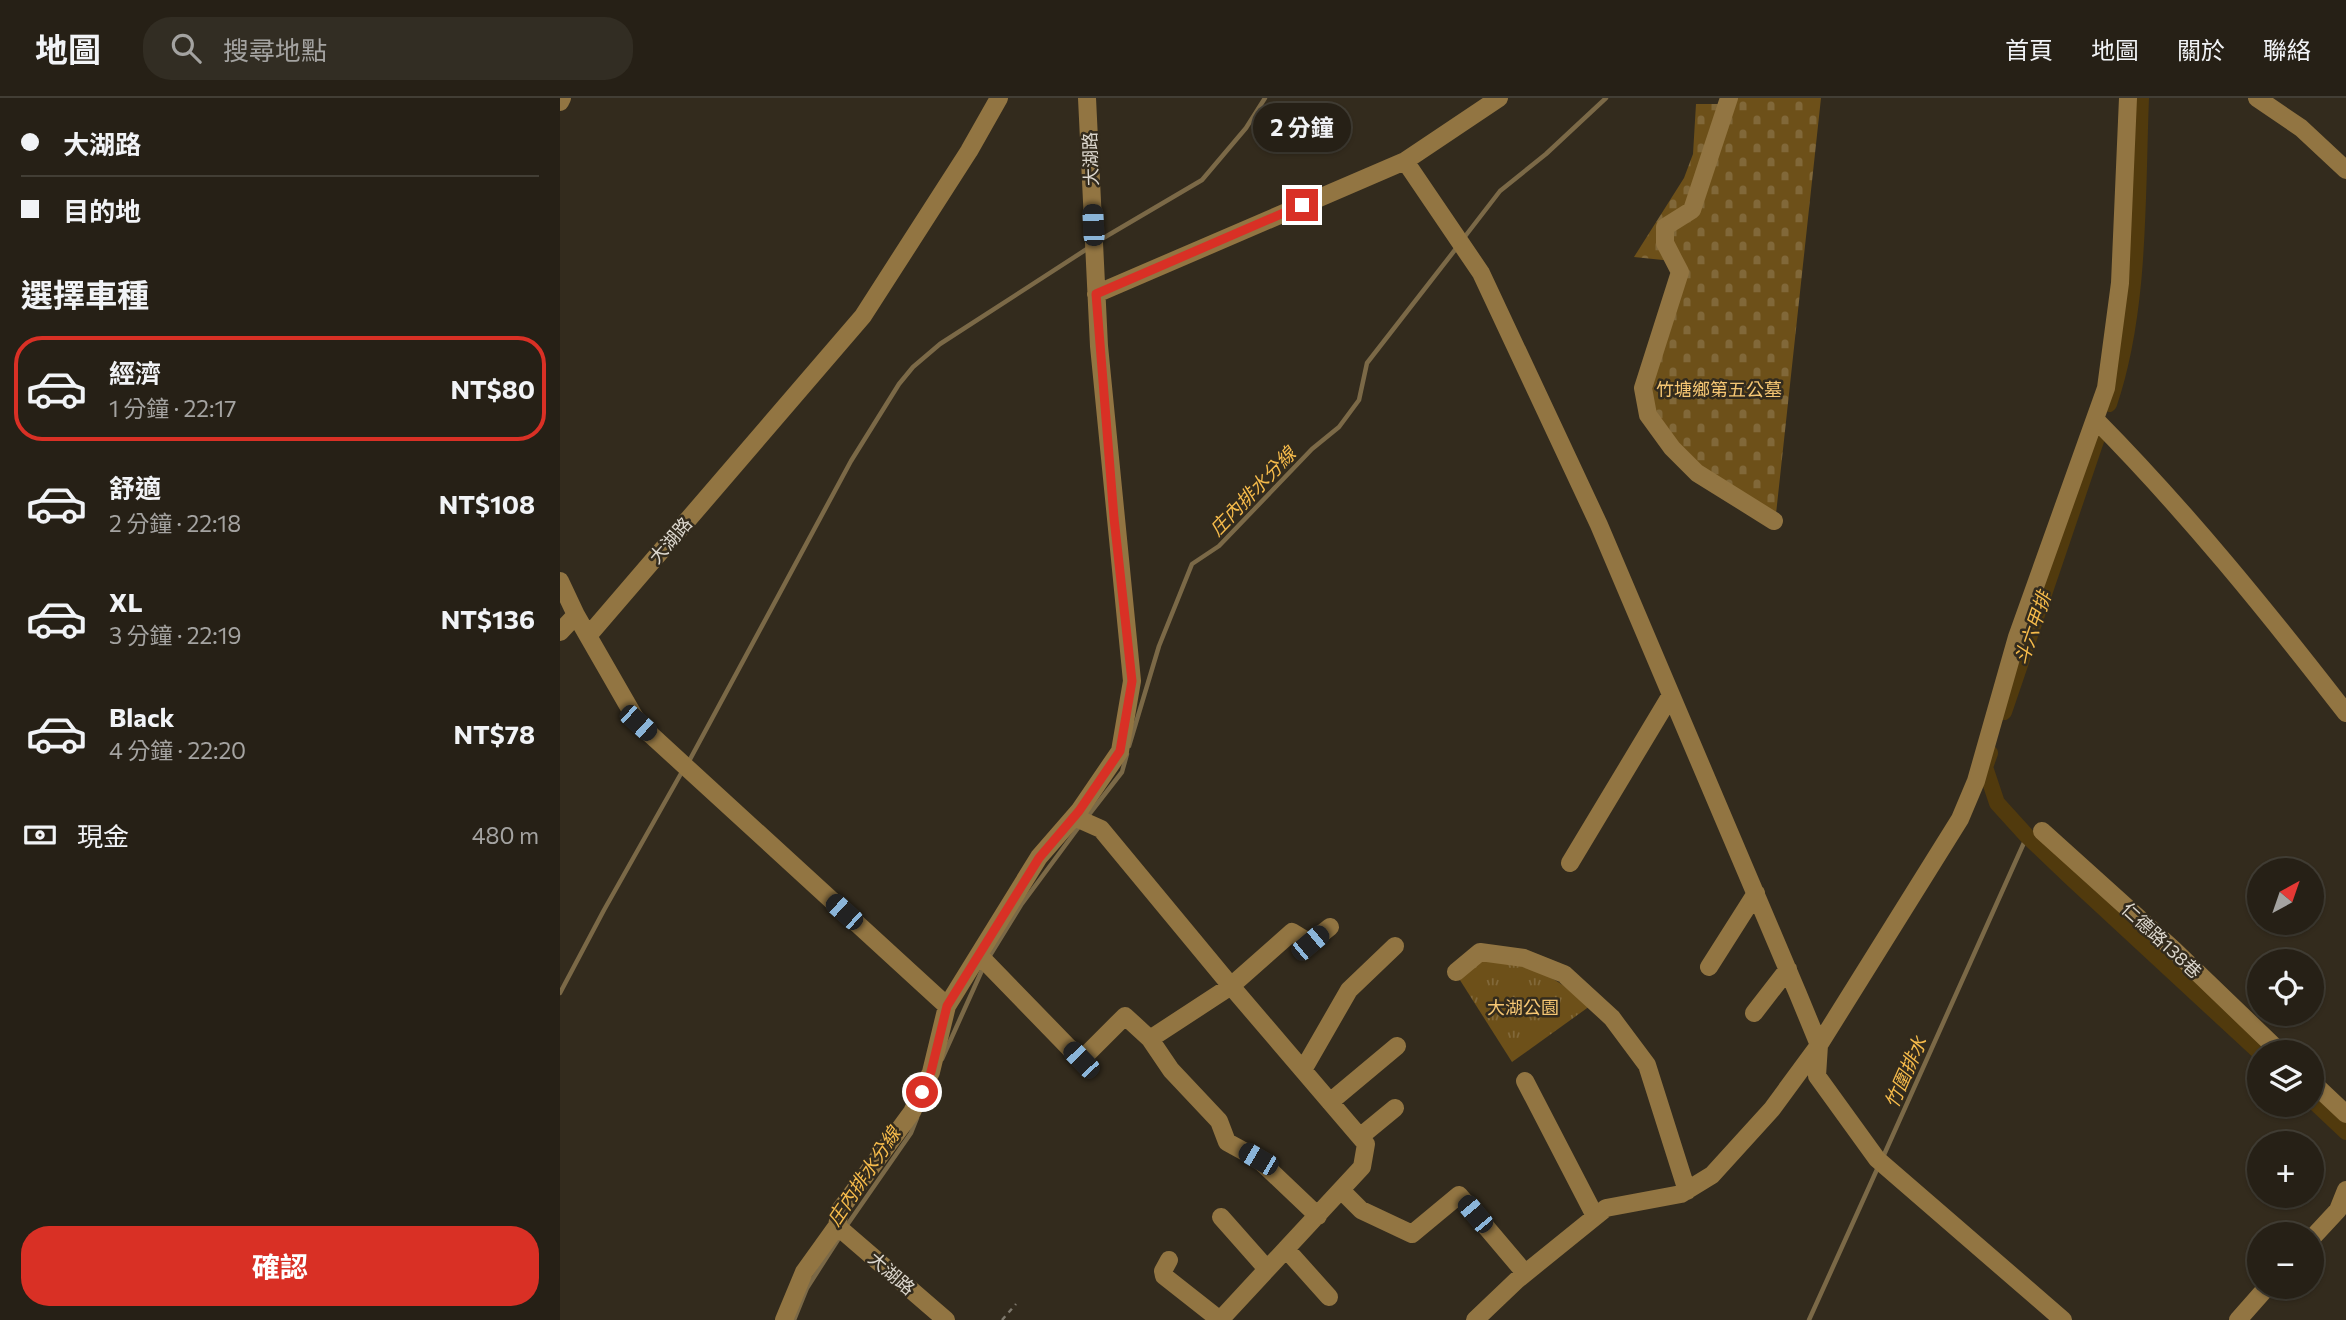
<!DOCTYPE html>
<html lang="zh-TW">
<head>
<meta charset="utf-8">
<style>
	body { margin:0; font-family:Commissioner,"Noto Sans TC",sans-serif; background:#322d23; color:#f1f3f6; height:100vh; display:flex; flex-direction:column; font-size:26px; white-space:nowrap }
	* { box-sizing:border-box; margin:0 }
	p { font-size:23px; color:#a4a3a1 }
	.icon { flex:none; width:38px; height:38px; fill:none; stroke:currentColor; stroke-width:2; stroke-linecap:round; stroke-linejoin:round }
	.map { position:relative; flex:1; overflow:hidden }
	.details { display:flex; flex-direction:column; background:#262016; width:560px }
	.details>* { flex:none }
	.top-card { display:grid; align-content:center; height:154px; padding:0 21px; background:#262016 }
	.needle { width:46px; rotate:40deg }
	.buttons { position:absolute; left:1687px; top:760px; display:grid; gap:14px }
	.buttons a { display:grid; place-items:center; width:77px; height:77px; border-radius:50%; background:#262016; box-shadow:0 2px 5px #0004,0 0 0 2px #423e35; font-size:35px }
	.end { position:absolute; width:32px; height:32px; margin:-16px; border:9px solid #d93025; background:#fff; box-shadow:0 0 0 4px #fff }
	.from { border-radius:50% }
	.bubble { position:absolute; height:49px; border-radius:24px; background:#262016; box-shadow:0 2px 5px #0004,0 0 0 2px #423e35; font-size:23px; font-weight:700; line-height:49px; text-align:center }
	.car { position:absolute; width:21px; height:42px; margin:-21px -10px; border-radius:9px; box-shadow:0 0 5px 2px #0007; background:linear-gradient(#222 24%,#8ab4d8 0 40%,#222 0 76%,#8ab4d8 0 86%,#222 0) }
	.top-card b { display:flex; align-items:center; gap:24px; height:66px; font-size:26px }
	.top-card b+b { border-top:2px solid #423e35 }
	.top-card i { width:18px; height:18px; background:#f1f3f6 }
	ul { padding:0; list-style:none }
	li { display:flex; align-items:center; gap:21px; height:105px; margin:0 14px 10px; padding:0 7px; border:4px solid transparent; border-radius:28px }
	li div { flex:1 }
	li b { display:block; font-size:26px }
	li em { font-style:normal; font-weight:700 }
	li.active { border-color:#d93025 }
	li>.icon { width:63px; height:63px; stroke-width:1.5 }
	h2 { padding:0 21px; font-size:32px; line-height:84px }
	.pay { display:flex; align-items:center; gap:18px; height:77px; padding:0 21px; font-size:26px }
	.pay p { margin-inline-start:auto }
	.action { display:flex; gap:14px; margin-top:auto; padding:14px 21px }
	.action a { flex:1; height:80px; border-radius:28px; background:#d93025; color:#fff; font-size:28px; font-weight:700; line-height:80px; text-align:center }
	header { display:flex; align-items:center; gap:42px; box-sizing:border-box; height:98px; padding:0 35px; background:#262016; border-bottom:2px solid #423e35 }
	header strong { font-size:33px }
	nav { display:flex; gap:38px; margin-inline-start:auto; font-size:24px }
	.search { width:490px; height:63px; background:#322d23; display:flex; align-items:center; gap:18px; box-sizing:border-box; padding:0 24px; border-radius:28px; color:#a4a3a1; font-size:26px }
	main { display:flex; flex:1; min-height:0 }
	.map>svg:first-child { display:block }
</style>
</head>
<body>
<header>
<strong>地圖</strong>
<div class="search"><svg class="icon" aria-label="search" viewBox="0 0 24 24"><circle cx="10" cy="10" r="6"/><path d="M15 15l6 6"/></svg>搜尋地點</div>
<nav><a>首頁</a><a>地圖</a><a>關於</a><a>聯絡</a></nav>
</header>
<main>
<section class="details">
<div class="top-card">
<b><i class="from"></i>大湖路</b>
<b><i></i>目的地</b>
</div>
<h2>選擇車種</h2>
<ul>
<li class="active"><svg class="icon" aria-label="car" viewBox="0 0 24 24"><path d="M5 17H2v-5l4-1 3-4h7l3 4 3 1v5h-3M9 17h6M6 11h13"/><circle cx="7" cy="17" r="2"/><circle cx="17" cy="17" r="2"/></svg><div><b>經濟</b><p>1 分鐘 · 22:17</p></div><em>NT$80</em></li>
<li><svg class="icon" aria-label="car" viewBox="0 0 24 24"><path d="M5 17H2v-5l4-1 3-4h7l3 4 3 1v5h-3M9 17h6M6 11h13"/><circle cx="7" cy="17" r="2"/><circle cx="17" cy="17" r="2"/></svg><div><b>舒適</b><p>2 分鐘 · 22:18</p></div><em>NT$108</em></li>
<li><svg class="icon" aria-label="car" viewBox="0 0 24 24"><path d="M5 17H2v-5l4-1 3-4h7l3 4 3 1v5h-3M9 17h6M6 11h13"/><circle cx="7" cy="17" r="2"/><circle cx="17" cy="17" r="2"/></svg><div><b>XL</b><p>3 分鐘 · 22:19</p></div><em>NT$136</em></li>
<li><svg class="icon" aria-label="car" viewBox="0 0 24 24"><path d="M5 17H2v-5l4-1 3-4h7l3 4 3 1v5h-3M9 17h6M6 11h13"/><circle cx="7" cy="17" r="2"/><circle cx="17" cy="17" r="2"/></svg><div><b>Black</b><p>4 分鐘 · 22:20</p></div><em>NT$78</em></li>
</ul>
<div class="pay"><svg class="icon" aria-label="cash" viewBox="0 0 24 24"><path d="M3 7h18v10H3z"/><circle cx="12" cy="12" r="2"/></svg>現金<p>480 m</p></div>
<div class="action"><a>確認</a></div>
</section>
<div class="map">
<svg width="1786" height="1222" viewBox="0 0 1786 1222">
	<defs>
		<pattern id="grass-tufts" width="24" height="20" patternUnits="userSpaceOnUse" patternTransform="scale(1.75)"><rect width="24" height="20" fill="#6d5019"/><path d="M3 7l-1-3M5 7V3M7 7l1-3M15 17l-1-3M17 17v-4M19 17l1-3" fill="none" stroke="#816839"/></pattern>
		<pattern id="cemetery-stones" width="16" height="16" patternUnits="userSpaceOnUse" patternTransform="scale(1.75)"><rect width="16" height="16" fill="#6d5019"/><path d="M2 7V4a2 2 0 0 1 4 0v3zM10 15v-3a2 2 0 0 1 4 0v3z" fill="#816839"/></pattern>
	</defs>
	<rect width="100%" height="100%" fill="#332b1d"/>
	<path fill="url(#grass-tufts)" d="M922 860C973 869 990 874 1030 908L952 964 898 879Z"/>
	<path fill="url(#cemetery-stones)" d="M1173 0H1261L1216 416 1149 378 1098 327 1088 288 1122 164 1074 159 1124 80 1133 56 1136 6H1172Z"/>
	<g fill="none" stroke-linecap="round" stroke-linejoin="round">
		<path stroke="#7b6947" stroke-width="4.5" d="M903 141 940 93 986 56 1046 0
			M540 142 642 82 686 30 705 0
			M569 648 599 548 632 466 659 448 752 351 779 329 799 302 807 265 898 148
			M128 665 291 363 339 286 353 269 380 246 530 149
			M527 719 562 674 567 656
			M429 859 461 807 521 726
			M0 895 44 812 123 672
			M382 961 423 870
			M1323 1059 1467 738
			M285 1130 351 1035 357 1020
			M234 1222 247 1190 281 1137
			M1249 1222 1319 1067"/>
		<path stroke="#513a0d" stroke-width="16" d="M1549 306C1581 212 1577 99 1581 0
			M1444 614 1539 334
			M1430 655 1425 669 1437 705 1467 738 1511 780 1699 954
			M1752 1002 1786 1034"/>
		<path stroke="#7e786c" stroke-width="2.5" stroke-dasharray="5 5" stroke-linecap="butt" d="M442 1222 456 1206"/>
		<path stroke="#927542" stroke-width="18" d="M1169 0 1132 112 1105 129V145L1120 174 1083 290 1088 317 1112 350 1137 375 1214 423
			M1697 0 1741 30 1786 72
			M0 4 2 0
			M845 63 921 175 1039 427 1238 896 1259 947 1257 978 1317 1061 1503 1222
			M536 196 845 63 939 0
			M1535 321C1626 413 1707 513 1786 615
			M0 483 16 517
			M0 534 16 517 28 538 303 218 409 53 439 0
			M28 538 78 625 387 908
			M514 719 541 731 671 888 806 1046 802 1069 660 1222 604 1178 603 1173 609 1162
			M1482 733 1614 852 1720 954
			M1010 765 1111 597
			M419 857 521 962 565 918 590 941 611 972 659 1023 667 1044 698 1061 758 1118
			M1149 869 1196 795
			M896 874 920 854 964 860 1004 876 1052 920 1087 967 1127 1093
			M1194 915 1228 871
			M590 941 671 888 732 834 750 845 770 829
			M743 972 789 892 835 848
			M965 983 1035 1118
			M1752 984 1786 1016
			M770 1004 837 948
			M801 1038 835 1010
			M781 1092 801 1112 852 1136 899 1097 965 1175
			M661 1119 707 1171
			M277 1128 386 1222
			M1752 1140 1778 1112 1786 1092
			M726 1151 769 1199
			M224 1222 244 1174 277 1128 280 1112 352 1014 371 974 387 908 479 759 519 713 560 653 572 583 539 248 527 0
			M915 1222 957 1182 1046 1110 1121 1096 1152 1077 1212 1011 1259 947 1400 721 1416 683 1457 539 1546 290 1560 185 1568 0
			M1678 1222 1708 1188"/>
	</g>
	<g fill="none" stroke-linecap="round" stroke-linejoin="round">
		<path stroke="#d93025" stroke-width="9" d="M362 994 371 974 387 908 479 760 519 713 560 653 572 583 554 420 536 196 742 107"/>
	</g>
	<g text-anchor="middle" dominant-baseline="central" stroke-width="5" stroke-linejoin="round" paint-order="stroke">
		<g font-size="18" fill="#ddd8cf" stroke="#332b1d">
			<text transform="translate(530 61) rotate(-92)">大湖路</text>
			<text transform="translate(110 442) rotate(-49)">大湖路</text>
			<text transform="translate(1602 842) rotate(43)">仁德路138巷</text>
			<text transform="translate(332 1175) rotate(41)">大湖路</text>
		</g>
		<g font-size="18" fill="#f6c774" stroke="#332b1d">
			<text x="1159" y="291">竹塘鄉第五公墓</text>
			<text x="963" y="909">大湖公園</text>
		</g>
		<g font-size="19" font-style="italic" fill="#f6bb4b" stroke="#332b1d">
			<text transform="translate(692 393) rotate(-46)">庄內排水分線</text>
			<text transform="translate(1472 530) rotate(-71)">斗六甲排</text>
			<text transform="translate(1345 974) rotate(-66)">竹圍排水</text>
			<text transform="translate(303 1078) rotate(-56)">庄內排水分線</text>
		</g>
	</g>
</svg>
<div class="buttons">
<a><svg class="needle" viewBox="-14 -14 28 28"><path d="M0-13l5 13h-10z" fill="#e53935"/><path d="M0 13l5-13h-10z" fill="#a4a3a1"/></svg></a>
<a><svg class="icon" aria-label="locate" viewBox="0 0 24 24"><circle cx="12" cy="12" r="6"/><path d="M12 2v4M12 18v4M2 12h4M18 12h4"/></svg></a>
<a><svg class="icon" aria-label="layers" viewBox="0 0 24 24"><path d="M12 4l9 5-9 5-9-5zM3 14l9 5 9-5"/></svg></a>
<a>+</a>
<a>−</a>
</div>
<i class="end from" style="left:362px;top:994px"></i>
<i class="end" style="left:742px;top:107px"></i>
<div class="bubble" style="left:693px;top:5px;width:98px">2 分鐘</div>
<i class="car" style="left:533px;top:127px;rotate:357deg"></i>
<i class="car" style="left:78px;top:625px;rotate:132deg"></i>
<i class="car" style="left:284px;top:814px;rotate:312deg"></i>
<i class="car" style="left:750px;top:845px;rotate:50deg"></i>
<i class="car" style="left:521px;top:962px;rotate:316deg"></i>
<i class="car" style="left:698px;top:1061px;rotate:300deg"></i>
<i class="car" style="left:915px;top:1116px;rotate:320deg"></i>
</div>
</main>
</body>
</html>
